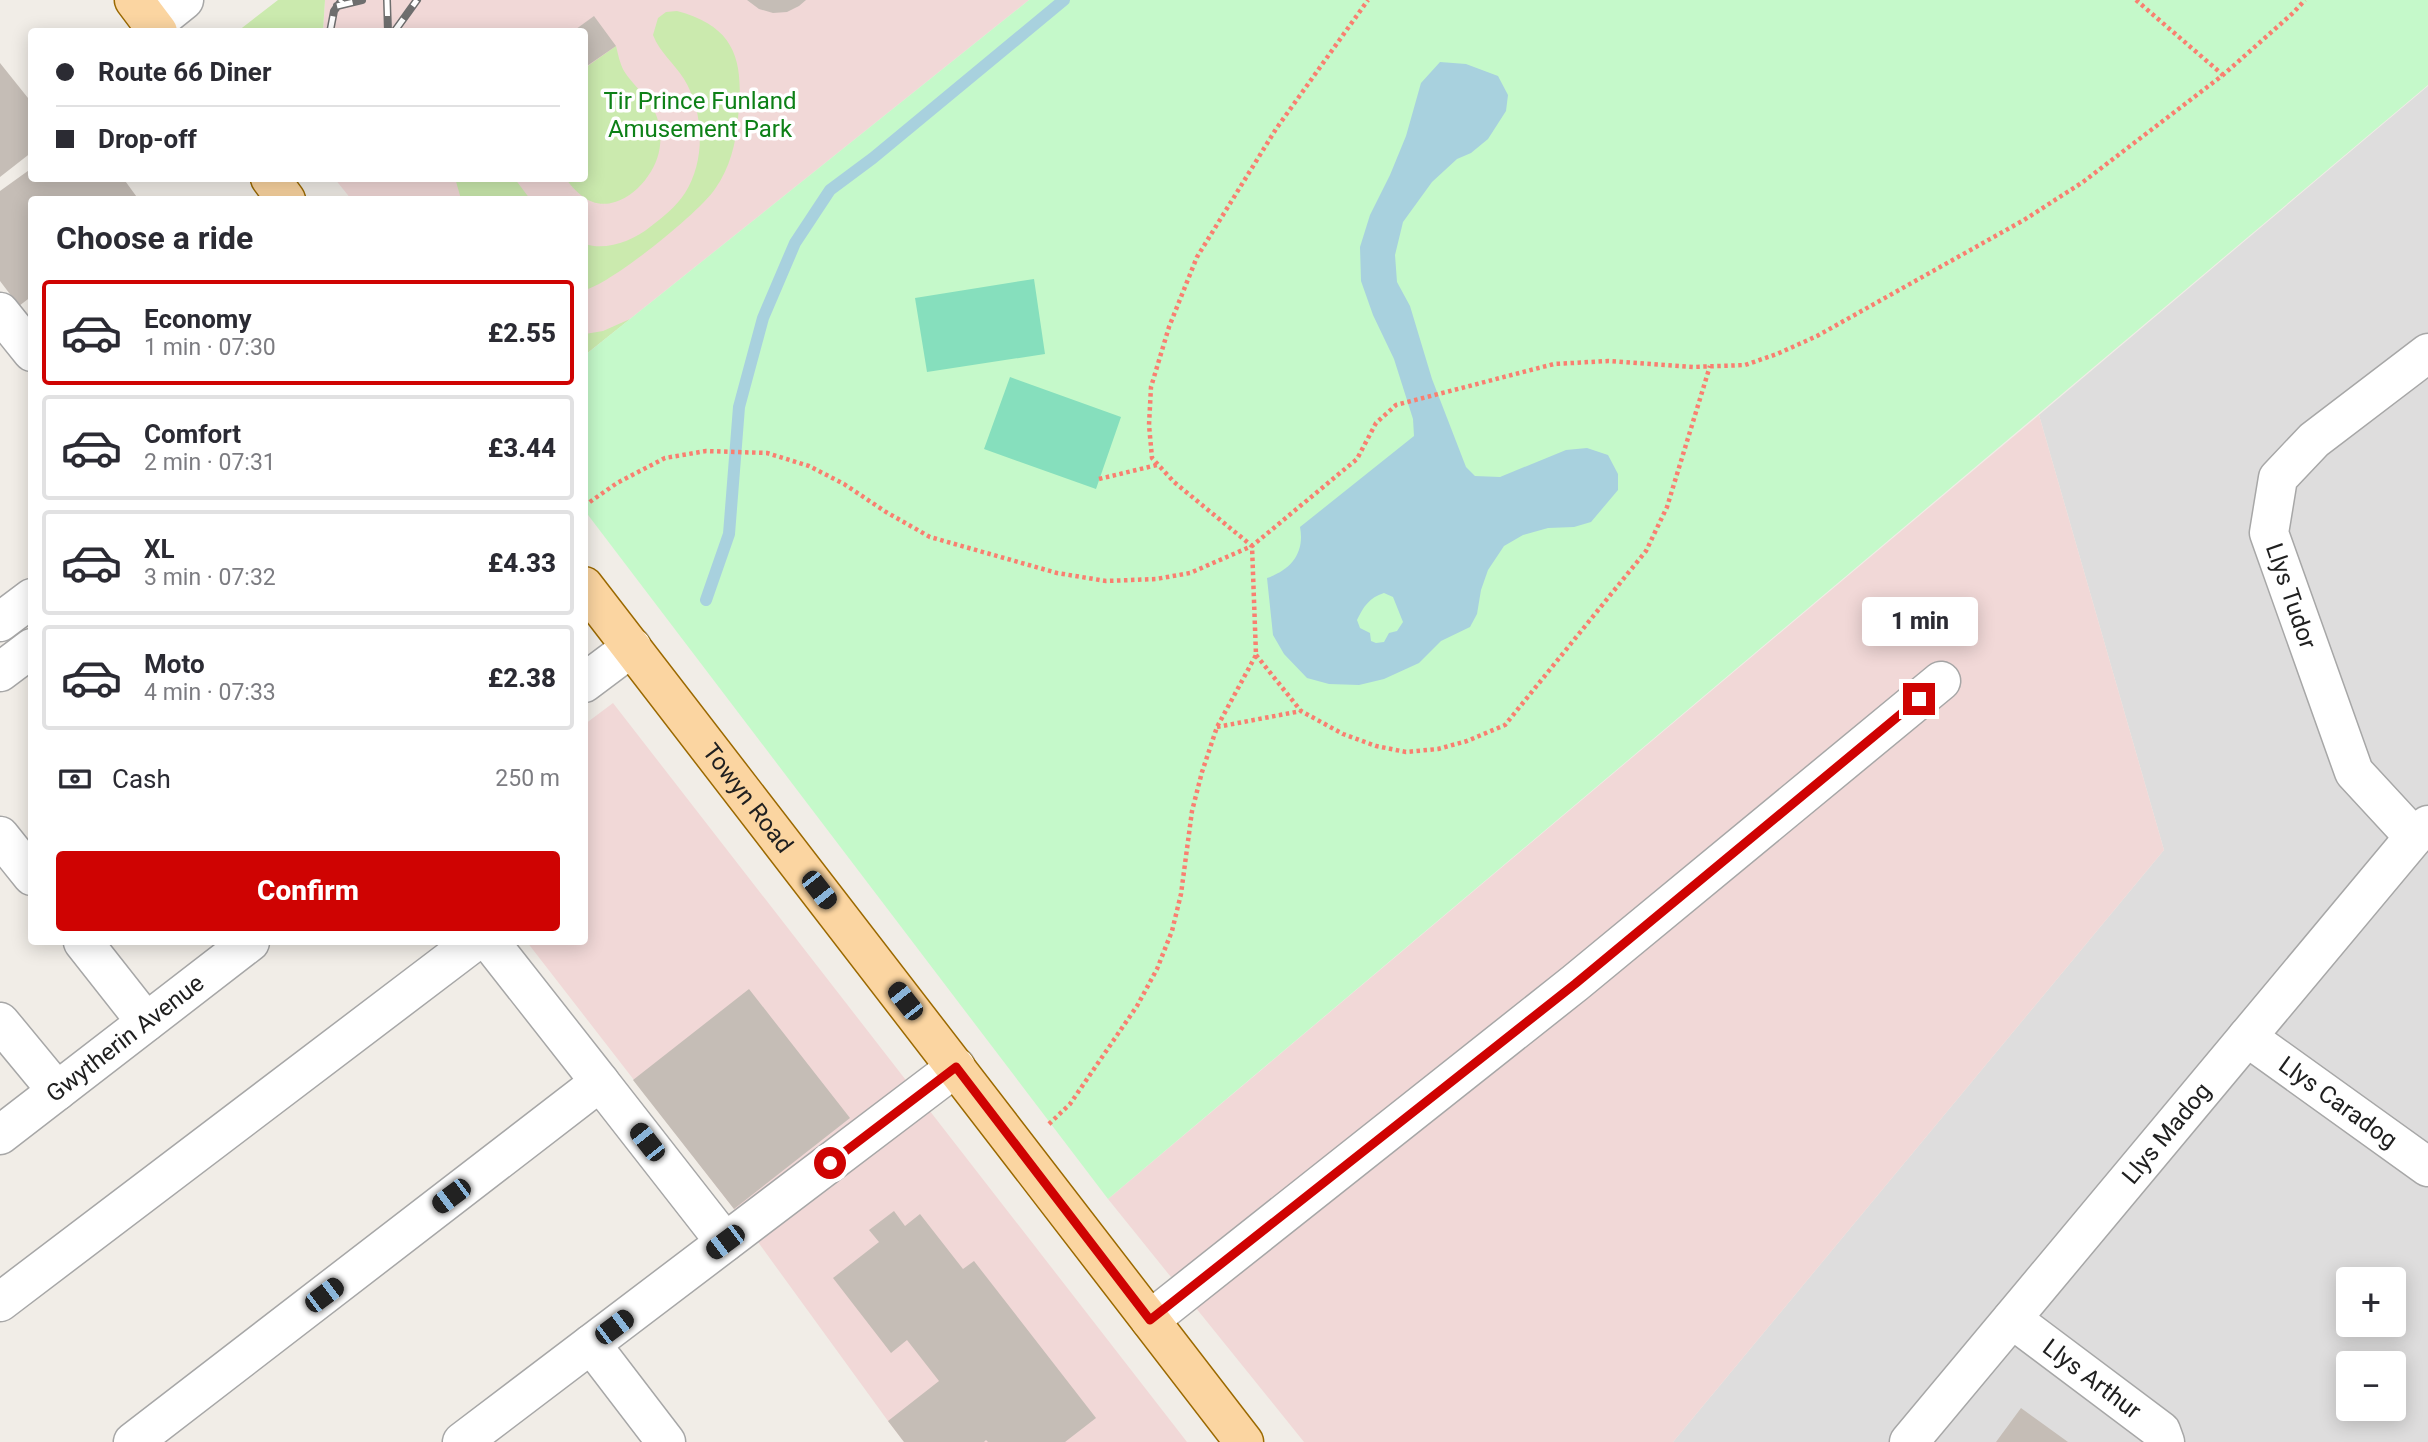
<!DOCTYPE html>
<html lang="en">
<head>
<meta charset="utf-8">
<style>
	body { margin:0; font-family:Roboto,sans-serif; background:#f2f2f3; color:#2b2b33; height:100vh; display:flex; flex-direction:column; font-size:26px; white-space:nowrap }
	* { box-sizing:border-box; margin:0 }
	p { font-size:23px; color:#7c7c81 }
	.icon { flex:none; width:38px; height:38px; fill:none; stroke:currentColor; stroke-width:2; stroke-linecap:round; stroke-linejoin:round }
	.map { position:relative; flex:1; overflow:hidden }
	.side { position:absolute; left:28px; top:196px; width:560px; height:749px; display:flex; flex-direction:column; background:#fff; border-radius:7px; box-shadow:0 4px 18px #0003 }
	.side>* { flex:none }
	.banner { position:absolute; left:28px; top:28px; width:560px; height:154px; border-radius:7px; box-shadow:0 4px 18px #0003; display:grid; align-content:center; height:154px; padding:0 28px; background:#fff }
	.fabs { position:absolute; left:2336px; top:1267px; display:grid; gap:14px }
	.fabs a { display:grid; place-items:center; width:70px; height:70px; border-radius:7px; background:#fff; box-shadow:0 4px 18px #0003; font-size:35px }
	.end { position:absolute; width:32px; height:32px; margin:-16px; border:9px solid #cf0302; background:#fff; box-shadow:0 0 0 4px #fff }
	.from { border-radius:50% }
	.bubble { position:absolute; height:49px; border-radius:7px; background:#fff; box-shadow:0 4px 18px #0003; font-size:23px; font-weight:800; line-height:49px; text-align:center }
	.car { position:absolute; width:21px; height:42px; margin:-21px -10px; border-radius:9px; box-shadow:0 0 5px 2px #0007; background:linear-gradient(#222 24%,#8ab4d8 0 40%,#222 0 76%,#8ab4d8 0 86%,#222 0) }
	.banner b { display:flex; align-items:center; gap:24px; height:66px; font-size:26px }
	.banner b+b { border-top:2px solid #e1e1e2 }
	.banner i { width:18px; height:18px; background:#2b2b33 }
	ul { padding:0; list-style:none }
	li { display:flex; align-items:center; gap:21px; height:105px; margin:0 14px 10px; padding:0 14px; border:4px solid #e1e1e2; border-radius:7px }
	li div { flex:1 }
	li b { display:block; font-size:26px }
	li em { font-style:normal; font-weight:800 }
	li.current { border-color:#cf0302 }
	li>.icon { width:63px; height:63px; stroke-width:1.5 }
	h2 { padding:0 28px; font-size:32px; line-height:84px }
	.pay { display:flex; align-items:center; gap:18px; height:77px; padding:0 28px; font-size:26px }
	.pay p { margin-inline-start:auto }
	.primary-button { display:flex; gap:14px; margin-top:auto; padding:14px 28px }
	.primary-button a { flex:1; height:80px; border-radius:7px; background:#cf0302; color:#fff; font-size:28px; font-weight:800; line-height:80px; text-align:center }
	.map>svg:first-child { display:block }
</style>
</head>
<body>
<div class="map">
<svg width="2428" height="1442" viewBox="0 0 2428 1442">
	<rect width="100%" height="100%" fill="#f1ede7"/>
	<path fill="#dedddd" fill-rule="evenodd" d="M2428 86V1442H1673L2164 850 2039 415ZM2348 1279H2394V1325H2348ZM2348 1363H2394V1409H2348Z"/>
	<path fill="#f1d8d7" d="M325 0H1029L585 355 584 200 351 199 335 179 584 178V32H323Z
		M2039 415 2164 850 1673 1442H1304L1108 1199Z
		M613 703 1187 1442H904L888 1421 734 1209 527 942H584L585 724Z"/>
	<path fill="#cbeaae" d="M278 0H325L323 31H238Z
		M677 11C737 27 744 62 738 118 736 143 730 168 715 189 699 213 612 283 585 290V244C606 251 633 241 650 227 663 217 676 207 685 193 706 160 704 112 684 79 674 63 660 53 653 35L658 18 666 12Z
		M616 46C618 54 620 64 624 71 632 84 644 93 651 105 665 127 663 156 648 176 640 188 628 198 615 202 593 209 578 195 566 179L584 178 585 68Z
		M455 178 515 179 530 199H461Z
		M630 319 585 355V334L603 331Z"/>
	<path fill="#c5f9ca" d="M1029 0H2428V85L1108 1199 585 511V355Z"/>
	<path fill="#86dfbd" d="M1034 279 1045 354 927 372 915 298Z
		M1010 377 1121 417 1096 489 984 449Z"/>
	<path fill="#a8d1de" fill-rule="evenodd" d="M1440 62 1466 64 1498 76 1508 95 1506 111 1488 139 1471 153 1457 159 1432 182 1403 222 1395 255 1397 282 1410 306 1432 379 1466 467 1475 476 1500 477 1566 450 1587 448 1608 455 1618 474V490L1591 522 1574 527 1548 528 1523 535 1504 546 1488 570 1481 590 1477 614 1470 627 1441 641 1419 663 1384 679 1359 685 1329 684 1307 678 1284 654 1273 635 1267 578C1291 570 1305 553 1300 527L1414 436 1413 419 1394 359 1373 315 1361 281 1360 247 1370 215 1390 175 1406 136 1421 83ZM1384 593 1393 597 1403 622 1397 631 1389 633 1384 642 1376 643 1371 641 1370 633 1360 628 1357 620C1364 606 1369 598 1384 593Z"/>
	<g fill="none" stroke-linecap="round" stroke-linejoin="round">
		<path stroke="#a8d1de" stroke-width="12" d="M706 600 729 534 739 407 763 318 795 243 830 190 873 158 1064 0"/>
	</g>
	<path fill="#c5bdb6" d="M747 0H806L799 6 787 12 773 13 759 9Z
		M594 16 616 46 584 68V32H572Z
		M0 63 32 103V152L0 177Z
		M32 168V178H123L139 200H32V296L19 306 0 281V191Z
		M749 989 850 1118 734 1209 633 1080Z
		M894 1211 905 1226 920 1214 963 1269 974 1261 1096 1418 1065 1442H988L986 1440 984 1442H904L888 1421 939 1381 907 1340 891 1353 833 1278 879 1242 869 1230Z
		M2021 1408 2068 1442H1996Z"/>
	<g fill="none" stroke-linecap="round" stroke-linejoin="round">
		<defs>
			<g id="minor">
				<path d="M153 25 184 0"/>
				<path d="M0 312 32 352"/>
				<path d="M0 622 32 598"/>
				<path d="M0 672 32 648"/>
				<path d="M584 683 632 647"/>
				<path d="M0 836 32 876"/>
				<path d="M2414 837 2354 772 2269 533 2278 478 2314 440 2428 353"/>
				<path d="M83 942 146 1022"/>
				<path d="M0 1022 57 1091"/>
				<path id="s1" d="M2247 1037 2428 1167"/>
				<path d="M600 1082 725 1242"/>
				<path id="s2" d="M0 1135 250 942"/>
				<path d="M0 1302 474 942"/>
				<path id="s3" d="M2012 1319 2161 1431 2165 1442"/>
				<path d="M1150 1320 1575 983 1941 681"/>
				<path d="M591 1344 666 1442"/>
				<path d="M133 1442 600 1082 490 942"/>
				<path d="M462 1442 956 1067"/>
				<path id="s4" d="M1909 1442 2414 837 2428 825"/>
			</g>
			<g id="major">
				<path d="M134 0 158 32"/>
				<path d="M270 178 286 200"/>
				<path id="s5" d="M584 586 1244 1442"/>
			</g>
		</defs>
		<use href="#minor" stroke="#a7a7a7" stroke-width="41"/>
		<use href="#major" stroke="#9b6901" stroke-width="41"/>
		<path stroke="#f97f70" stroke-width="4.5" stroke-dasharray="3.5 3.5" stroke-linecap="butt" d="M2136 0 2223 75
			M1099 479 1157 465
			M584 506 617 483 665 458 706 451 767 453 809 466 844 484 886 512 930 537 1057 573 1106 581 1156 579 1190 573 1252 546 1357 459 1376 423 1396 405 1554 364 1608 361 1693 367 1745 365 1777 354 1817 336 2024 220 2083 182 2223 75 2293 13 2305 0
			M1256 655 1301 711 1343 734 1376 746 1406 752 1438 749 1467 741 1505 725 1646 551 1667 507 1710 366
			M1217 727 1301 711
			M1049 1124 1070 1104 1137 1006 1157 969 1172 931 1181 894 1192 811 1202 772 1217 727 1256 655 1252 546 1174 482 1152 458 1149 425 1151 387 1169 327 1197 257 1276 129 1368 0"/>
		<use href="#minor" stroke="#fff" stroke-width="38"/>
		<use href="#major" stroke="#fbd5a1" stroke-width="38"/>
		<defs>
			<path id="rail" d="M387 0 388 32
				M337 6 362 0
				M330 32 334 11 342 0
				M394 32 417 0"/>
		</defs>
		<use href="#rail" stroke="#6e6e6e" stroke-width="8"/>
		<use href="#rail" stroke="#fff" stroke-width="5" stroke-dasharray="16" stroke-linecap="butt"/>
	</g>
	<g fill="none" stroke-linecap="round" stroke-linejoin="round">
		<path stroke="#cf0302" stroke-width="9" d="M830 1163 956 1067 1150 1320 1575 984 1919 699"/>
	</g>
	<g text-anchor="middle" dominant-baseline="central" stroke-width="7" stroke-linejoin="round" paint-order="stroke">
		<g font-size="24" fill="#0d8017" stroke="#fff">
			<text x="700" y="101">Tir Prince Funland<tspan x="700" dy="28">Amusement Park</tspan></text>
		</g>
		<g font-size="24" fill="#202020" stroke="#fff">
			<text transform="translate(2291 596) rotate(71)">Llys Tudor</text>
			<text stroke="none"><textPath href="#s5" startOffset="268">Towyn Road</textPath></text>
			<text stroke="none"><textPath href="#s2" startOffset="158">Gwytherin Avenue</textPath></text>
			<text stroke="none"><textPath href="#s1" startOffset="112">Llys Caradog</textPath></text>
			<text stroke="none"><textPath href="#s4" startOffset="402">Llys Madog</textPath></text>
			<text stroke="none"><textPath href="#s3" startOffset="100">Llys Arthur</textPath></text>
		</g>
	</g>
</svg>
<div class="fabs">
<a>+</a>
<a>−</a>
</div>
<i class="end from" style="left:830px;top:1163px"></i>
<i class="end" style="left:1919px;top:699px"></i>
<div class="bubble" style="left:1862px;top:597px;width:116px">1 min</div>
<i class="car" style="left:819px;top:890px;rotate:142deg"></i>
<i class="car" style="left:905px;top:1001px;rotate:322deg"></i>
<i class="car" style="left:647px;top:1142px;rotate:322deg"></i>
<i class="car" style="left:451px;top:1196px;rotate:233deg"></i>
<i class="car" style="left:725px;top:1242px;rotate:233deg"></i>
<i class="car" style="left:324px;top:1295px;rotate:53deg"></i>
<i class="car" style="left:614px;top:1327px;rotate:53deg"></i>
<div class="banner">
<b><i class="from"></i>Route 66 Diner</b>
<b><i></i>Drop-off</b>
</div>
<section class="side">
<h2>Choose a ride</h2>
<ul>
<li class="current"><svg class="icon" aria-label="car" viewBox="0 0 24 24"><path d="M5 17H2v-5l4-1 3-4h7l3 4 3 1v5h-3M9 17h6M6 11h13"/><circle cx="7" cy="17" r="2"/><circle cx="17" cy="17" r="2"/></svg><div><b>Economy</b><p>1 min · 07:30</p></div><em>£2.55</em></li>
<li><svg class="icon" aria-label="car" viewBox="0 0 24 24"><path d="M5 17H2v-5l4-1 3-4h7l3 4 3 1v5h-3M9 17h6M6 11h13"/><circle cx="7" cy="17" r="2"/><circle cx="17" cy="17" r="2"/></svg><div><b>Comfort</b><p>2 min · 07:31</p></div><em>£3.44</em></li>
<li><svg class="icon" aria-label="car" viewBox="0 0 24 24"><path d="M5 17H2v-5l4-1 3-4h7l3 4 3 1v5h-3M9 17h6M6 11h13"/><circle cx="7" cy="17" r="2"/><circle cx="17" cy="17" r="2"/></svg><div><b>XL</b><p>3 min · 07:32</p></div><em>£4.33</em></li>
<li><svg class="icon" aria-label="car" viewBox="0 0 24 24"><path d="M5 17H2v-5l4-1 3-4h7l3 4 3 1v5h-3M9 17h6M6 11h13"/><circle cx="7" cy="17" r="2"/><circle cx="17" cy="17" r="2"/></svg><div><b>Moto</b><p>4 min · 07:33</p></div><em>£2.38</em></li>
</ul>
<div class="pay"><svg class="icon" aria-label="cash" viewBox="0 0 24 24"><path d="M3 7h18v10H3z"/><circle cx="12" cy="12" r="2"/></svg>Cash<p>250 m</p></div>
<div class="primary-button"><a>Confirm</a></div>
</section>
</div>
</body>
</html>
